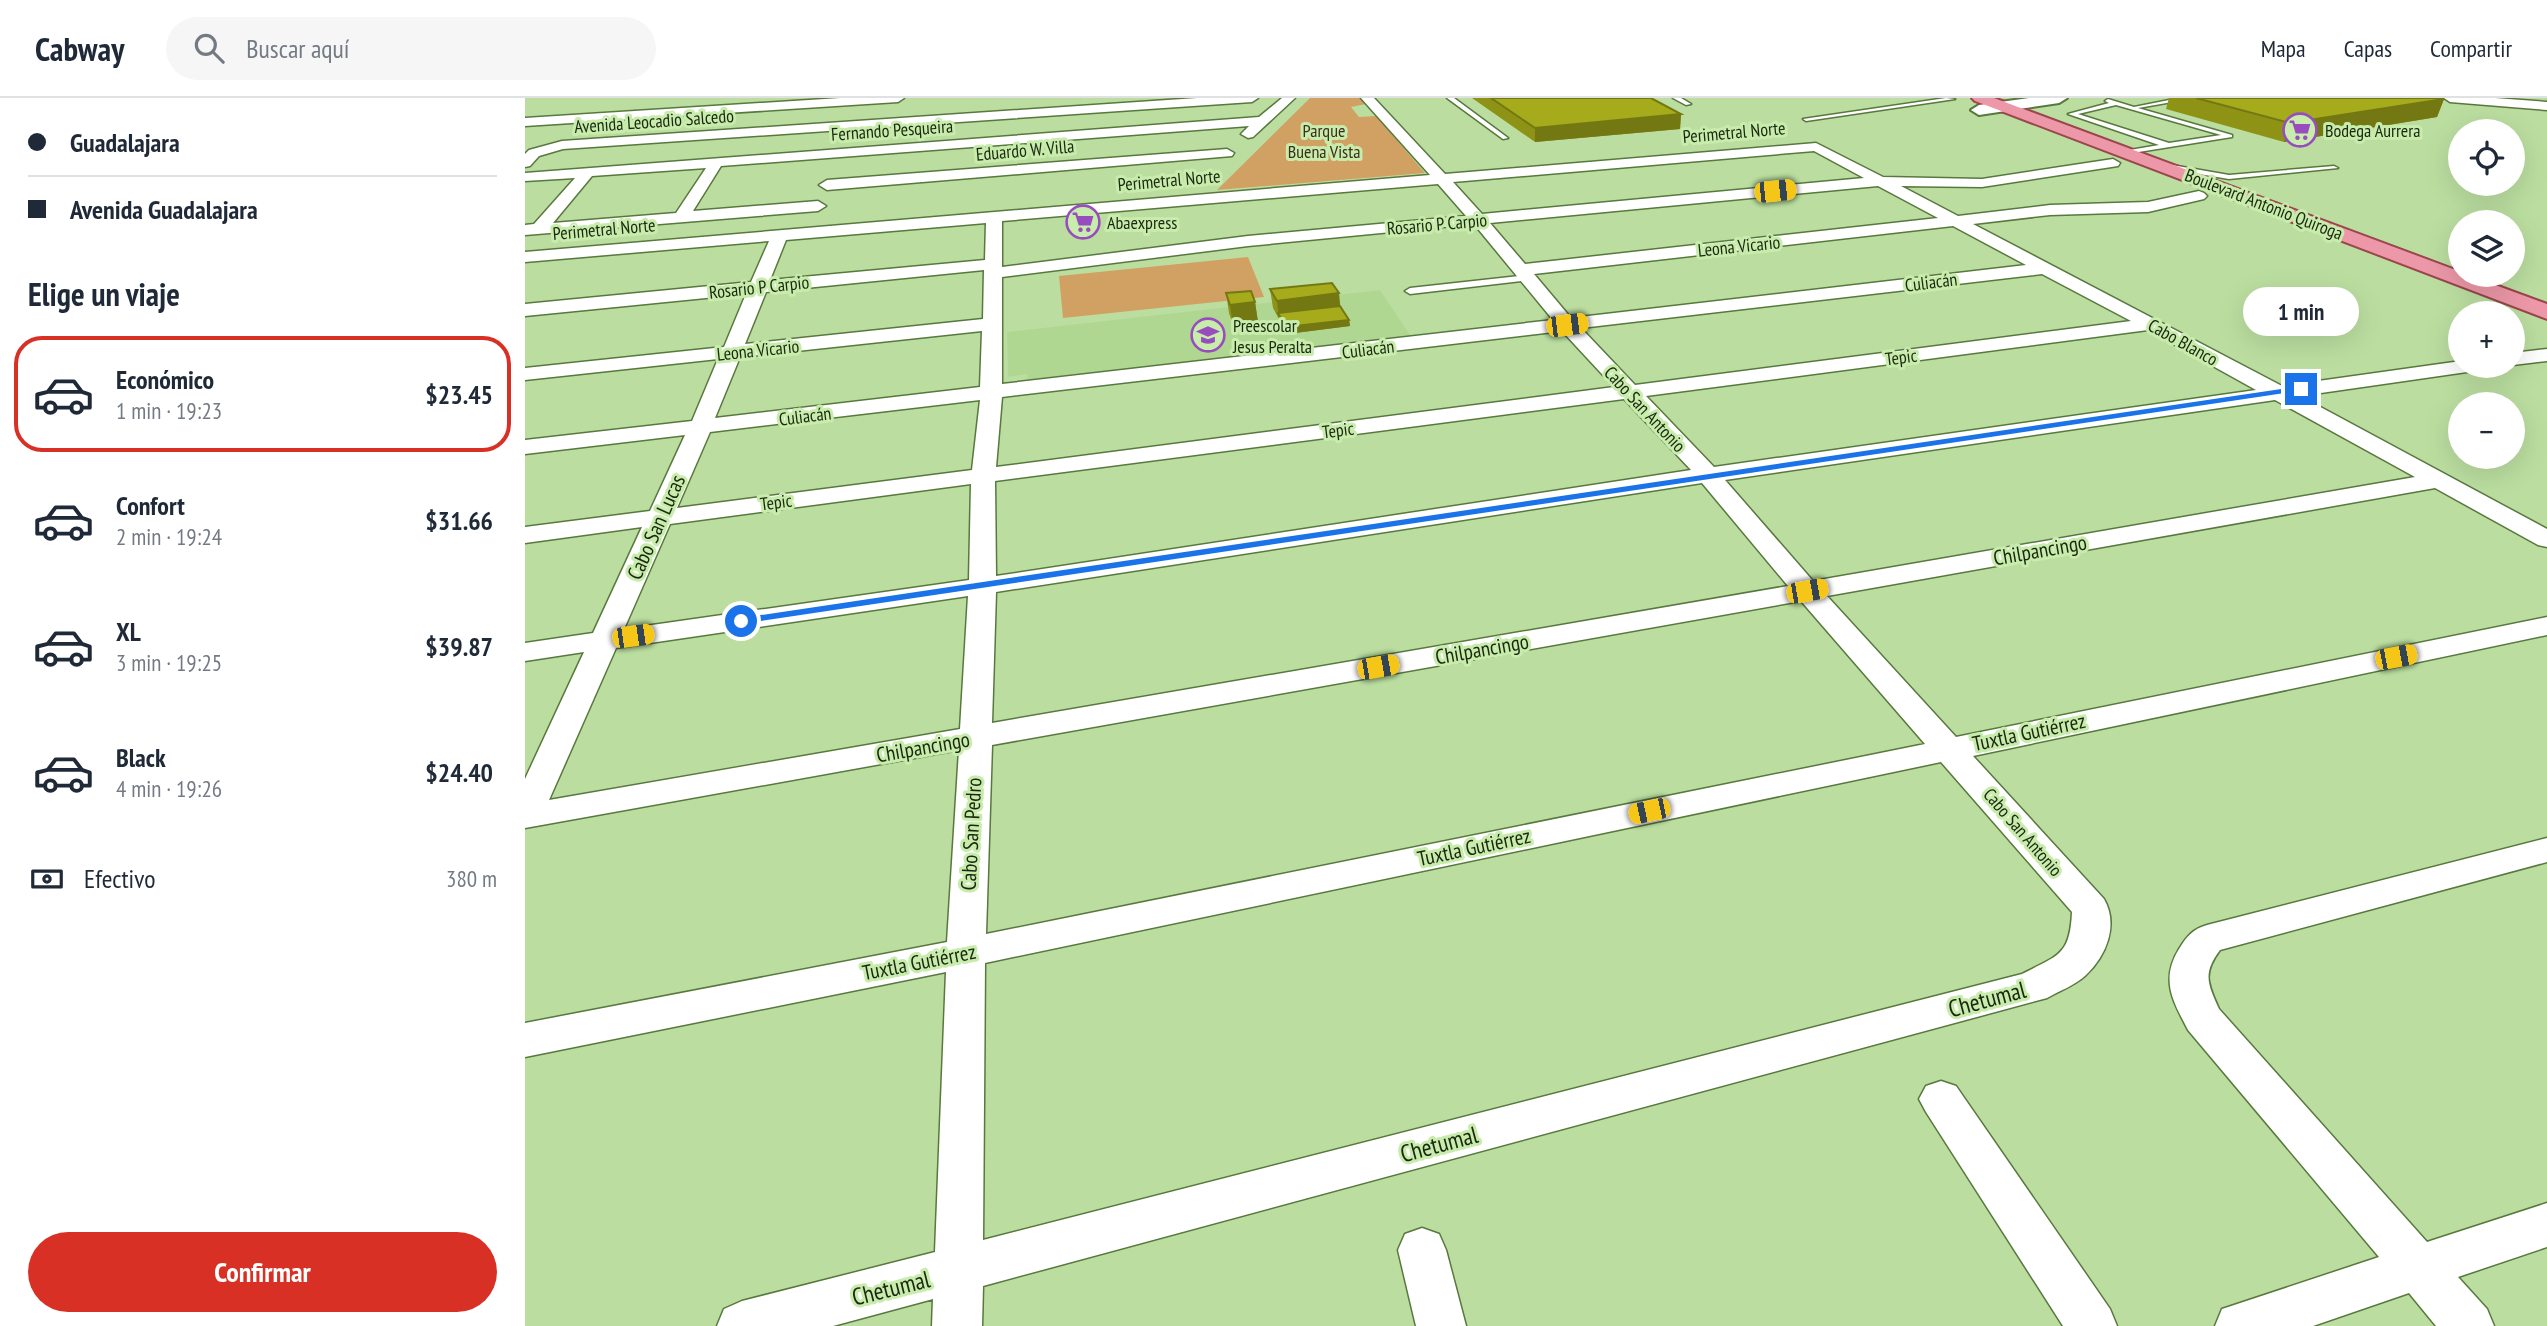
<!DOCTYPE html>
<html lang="es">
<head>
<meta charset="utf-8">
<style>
	body { margin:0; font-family:"PT Sans Narrow",sans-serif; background:#f6f6f7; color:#1f2937; height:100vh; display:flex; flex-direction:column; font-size:26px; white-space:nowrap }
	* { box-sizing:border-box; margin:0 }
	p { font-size:23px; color:#747a83 }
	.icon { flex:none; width:38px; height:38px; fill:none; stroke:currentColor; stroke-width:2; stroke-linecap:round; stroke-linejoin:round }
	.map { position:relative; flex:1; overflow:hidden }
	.panel { display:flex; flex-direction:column; background:#fff; width:525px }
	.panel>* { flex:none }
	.hud { display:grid; align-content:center; height:154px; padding:0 28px; background:#fff }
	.buttons { position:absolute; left:1923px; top:21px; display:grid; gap:14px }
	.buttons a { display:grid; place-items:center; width:77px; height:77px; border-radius:50%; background:#fff; box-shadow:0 7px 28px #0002; font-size:35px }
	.end { position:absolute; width:32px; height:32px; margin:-16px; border:9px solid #1a73e8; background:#fff; box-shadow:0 0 0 4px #fff }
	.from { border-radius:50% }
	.bubble { position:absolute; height:49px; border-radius:24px; background:#fff; box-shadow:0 7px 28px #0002; font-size:23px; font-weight:700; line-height:49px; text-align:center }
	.car { position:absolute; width:21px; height:42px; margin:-21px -10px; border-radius:9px; box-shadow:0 0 5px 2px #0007; background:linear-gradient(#f5c518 24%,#345 0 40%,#f5c518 0 76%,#345 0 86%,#f5c518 0) }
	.hud b { display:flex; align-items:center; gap:24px; height:66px; font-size:26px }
	.hud b+b { border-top:2px solid #e0e1e3 }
	.hud i { width:18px; height:18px; background:#1f2937 }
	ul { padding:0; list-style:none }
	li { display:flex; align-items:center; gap:21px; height:116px; margin:0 14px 10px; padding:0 14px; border:4px solid transparent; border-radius:28px }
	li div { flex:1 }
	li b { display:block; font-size:26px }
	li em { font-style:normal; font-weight:700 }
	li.current { border-color:#d93025 }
	li>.icon { width:63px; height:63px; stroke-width:1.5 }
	h2 { padding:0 28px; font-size:32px; line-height:84px }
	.pay { display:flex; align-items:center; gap:18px; height:77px; padding:0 28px; font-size:26px }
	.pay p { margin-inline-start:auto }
	.primary-button { display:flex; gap:14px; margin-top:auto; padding:14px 28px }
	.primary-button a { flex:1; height:80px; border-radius:42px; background:#d93025; color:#fff; font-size:28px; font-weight:700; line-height:80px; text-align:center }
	header { display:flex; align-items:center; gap:42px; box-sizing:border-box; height:98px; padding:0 35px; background:#fff; border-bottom:2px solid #e0e1e3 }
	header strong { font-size:33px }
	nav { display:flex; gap:38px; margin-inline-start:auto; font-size:24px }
	.search { width:490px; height:63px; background:#f6f6f7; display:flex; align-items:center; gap:18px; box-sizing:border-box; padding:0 24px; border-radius:38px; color:#747a83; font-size:26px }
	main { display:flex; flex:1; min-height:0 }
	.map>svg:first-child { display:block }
</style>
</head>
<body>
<header>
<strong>Cabway</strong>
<div class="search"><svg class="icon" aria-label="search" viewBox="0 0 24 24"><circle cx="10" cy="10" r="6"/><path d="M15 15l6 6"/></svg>Buscar aquí</div>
<nav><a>Mapa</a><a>Capas</a><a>Compartir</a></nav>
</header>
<main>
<section class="panel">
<div class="hud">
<b><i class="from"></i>Guadalajara</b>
<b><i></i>Avenida Guadalajara</b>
</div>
<h2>Elige un viaje</h2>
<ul>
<li class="current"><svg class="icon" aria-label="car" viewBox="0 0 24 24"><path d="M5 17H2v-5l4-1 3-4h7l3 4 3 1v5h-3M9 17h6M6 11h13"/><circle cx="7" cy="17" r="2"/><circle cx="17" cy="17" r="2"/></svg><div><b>Económico</b><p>1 min · 19:23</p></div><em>$23.45</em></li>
<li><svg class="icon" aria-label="car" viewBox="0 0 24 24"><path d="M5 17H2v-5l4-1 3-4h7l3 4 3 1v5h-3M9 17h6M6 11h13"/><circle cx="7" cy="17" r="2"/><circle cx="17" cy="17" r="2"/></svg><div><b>Confort</b><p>2 min · 19:24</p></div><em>$31.66</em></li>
<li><svg class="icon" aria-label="car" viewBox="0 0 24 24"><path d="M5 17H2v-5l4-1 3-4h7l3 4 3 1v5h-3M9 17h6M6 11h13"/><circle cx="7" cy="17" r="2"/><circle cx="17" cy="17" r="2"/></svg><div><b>XL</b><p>3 min · 19:25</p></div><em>$39.87</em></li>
<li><svg class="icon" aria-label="car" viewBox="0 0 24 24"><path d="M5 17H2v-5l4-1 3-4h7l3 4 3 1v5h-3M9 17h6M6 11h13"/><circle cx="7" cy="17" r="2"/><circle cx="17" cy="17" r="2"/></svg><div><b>Black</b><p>4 min · 19:26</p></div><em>$24.40</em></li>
</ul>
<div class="pay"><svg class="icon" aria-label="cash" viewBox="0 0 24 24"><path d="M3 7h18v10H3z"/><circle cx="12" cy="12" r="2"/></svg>Efectivo<p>380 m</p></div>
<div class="primary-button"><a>Confirmar</a></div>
</section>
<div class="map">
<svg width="2022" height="1228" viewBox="0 0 2022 1228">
	<rect width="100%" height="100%" fill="#bbdea0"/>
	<path fill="#b0d792" d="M855 192 887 240 504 287 502 276 483 279 482 234Z"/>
	<path fill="#d1a163" d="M785 0H835L841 6 826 9 834 19 851 18 900 75 692 92Z
		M723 159 739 199 538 220 534 178Z"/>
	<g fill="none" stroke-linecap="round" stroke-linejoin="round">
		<defs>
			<path id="lane" d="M922 0H929L983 40 978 41Z
				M1148 0H1156L1166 6 1161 7Z
				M1421 0 1430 1 1281 23 1278 21Z
				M1654 0H1670L1613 10 1707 37V39L1601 56 1599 53 1634 47 1543 16 1584 5 1580 3 1583 1 1609 9ZM1591 7 1696 37 1644 45 1553 16Z
				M1641 66 1704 77 1809 68 1813 70 1704 81 1638 70Z
				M1003 177 1007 180 1006 182 885 196 880 193 885 190Z"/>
			<path id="street" d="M315 0H379L373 4 0 28V20Z
				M672 0H733L727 4 38 51 14 58 5 68 0 69V56L4 52 37 43Z
				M757 0H770L728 39 723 40 716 36 724 28 196 68 168 113 293 103 301 108 293 113 0 137V127L9 126 50 80 0 83V75L734 19ZM181 70 151 115 28 125 67 78Z
				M836 0H849L920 76 1291 45 1358 79 1457 81 1588 61 1595 65 1593 68 1457 89 1376 88 1433 118 1525 107 1623 104 1674 93 1679 95 1682 98 1679 101 1623 114 1525 117 1448 126 1757 288 1936 263V268H1952L1949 272 1942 274 1775 298 2022 431V449L2013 447 1910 390 1302 498 1431 639 2022 519V537L1448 658 1579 801C1594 827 1581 858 1561 877 1551 887 1534 893 1522 900L458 1188 457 1228H407L408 1201 308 1228H192L199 1211 217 1203 410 1154 421 874 0 959V925L422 844 434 652 0 730V681L59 554 0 563V545L68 535 117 429 0 445V429L125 413 160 337 0 356V342L167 323 193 261 0 282V270L199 249 221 196 0 218V206L226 184 244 143 0 164V154L905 77ZM1289 53 1339 80 957 116 928 84ZM913 86 941 118 723 138 477 169V123ZM1353 88 1413 120 1000 166 965 125ZM461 125 460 162 245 182 261 142ZM949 126 1028 222 477 286V179L723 148ZM1428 128 1501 167 1046 220 1009 176ZM459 172 458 221 220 246 241 194ZM1517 176 1606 223 1110 287 1056 230ZM1623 232 1731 292 1189 369 1121 298ZM457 233 455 289 190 320 215 259ZM1037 233 1089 289 471 369 477 299ZM1099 301 1166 372 471 478 470 383ZM455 302 447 372 152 410 185 334ZM1750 302 1890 379 1288 483 1200 382ZM1177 385 1263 488 467 625 471 494ZM446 386 444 482 99 531 145 426ZM443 498 435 631 24 702 91 550ZM1276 503 1400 646 461 836 467 647ZM1416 664 1547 814C1545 858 1533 857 1497 876L458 1142 460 865Z
				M1919 0H1970L2022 4V12L1925 4Z
				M702 51 709 55 707 58 302 92 294 87 302 82Z
				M2022 251V263L1988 267V255Z
				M2022 740V764L1695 852C1677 876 1683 886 1694 911L1902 1144 2022 1105V1149L1933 1179 1962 1211 1969 1228H1911L1884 1195 1788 1228H1690L1697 1211 1854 1159 1663 932C1648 903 1635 882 1654 851 1662 838 1668 831 1682 827Z
				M1416 983 1431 988 1585 1211 1592 1228H1538L1401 1014 1394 1001 1401 988Z
				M897 1130 914 1136 921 1152 941 1228H891L873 1152 880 1136Z"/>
			<path id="secondary" d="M1504 0H1542L1534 5 1454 17 1446 12 1454 7Z"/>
			<path id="primary" d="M1447 0H1469L1936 174V177H1943L2022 206V221L1450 3Z"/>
		</defs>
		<use href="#lane" stroke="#58783e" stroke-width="3"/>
		<use href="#street" stroke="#58783e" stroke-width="3"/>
		<use href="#secondary" stroke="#58783e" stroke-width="4"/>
		<use href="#primary" stroke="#9b454d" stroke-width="4"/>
		<use href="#lane" fill="#fff" fill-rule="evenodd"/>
		<use href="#street" fill="#fff" fill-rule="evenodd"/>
		<use href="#secondary" fill="#fff" fill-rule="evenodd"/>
		<use href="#primary" fill="#ec98a8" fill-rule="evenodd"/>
	</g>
	<path fill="#8e9316" d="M947 0H1126L1156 16 1155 31 1010 44Z
		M1644 0H1913L1919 1 1912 19 1759 44 1641 11Z
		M745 191 815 208 824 222 825 228 762 236 748 210Z
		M701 195 730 204 733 224 708 227 704 215Z"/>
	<path fill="#747812" d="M1919 1 1912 19 1759 44 1765 25Z
		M1156 16 1155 31 1010 44V30Z
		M814 195 816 215H753L754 222 752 203Z
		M730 204 733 224 708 227 705 207Z
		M824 222 825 228 762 236 761 229Z"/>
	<path fill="#a5ab1a" stroke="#747812" stroke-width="2" d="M966 0H1126L1156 16 1010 30Z
		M1671 0H1913L1919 1 1765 25Z
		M807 185 814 195 752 203 745 191Z
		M726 193 730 204 705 207 701 195Z
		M815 208 824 222 761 229 753 215Z"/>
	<path fill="#1a73e8" d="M1776 288 1779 292 216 526 210 523 216 520Z"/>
	<defs>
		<symbol id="supermarket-ring" viewBox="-11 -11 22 22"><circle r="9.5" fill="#c8ecac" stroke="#984dbf" stroke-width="1.5"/><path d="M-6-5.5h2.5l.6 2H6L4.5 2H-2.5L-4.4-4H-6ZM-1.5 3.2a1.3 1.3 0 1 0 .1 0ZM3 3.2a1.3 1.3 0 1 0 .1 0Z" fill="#984dbf"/></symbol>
		<symbol id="school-ring" viewBox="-11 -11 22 22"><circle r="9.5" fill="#c8ecac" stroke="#984dbf" stroke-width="1.5"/><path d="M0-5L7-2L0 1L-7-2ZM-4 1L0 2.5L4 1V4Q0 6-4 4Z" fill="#984dbf"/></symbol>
	</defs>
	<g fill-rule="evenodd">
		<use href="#supermarket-ring" x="1756" y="13" width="38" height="38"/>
		<use href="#supermarket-ring" x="539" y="105" width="38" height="38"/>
		<use href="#school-ring" x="664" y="218" width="38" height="38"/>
	</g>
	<g text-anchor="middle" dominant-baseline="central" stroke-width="6" stroke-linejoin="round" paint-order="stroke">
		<g font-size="18" fill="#1b280f" stroke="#c8ecac">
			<text transform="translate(129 23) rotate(-4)">Avenida Leocadio Salcedo</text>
			<text transform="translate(367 32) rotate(-4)">Fernando Pesqueira</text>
			<text transform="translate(1209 34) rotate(-5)">Perimetral Norte</text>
			<text transform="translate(500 52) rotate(-5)">Eduardo W. Villa</text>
			<text transform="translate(644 82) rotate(-5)">Perimetral Norte</text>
			<text transform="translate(1739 106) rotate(21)">Boulevard Antonio Quiroga</text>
			<text transform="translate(912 126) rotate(-5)">Rosario P Carpio</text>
			<text transform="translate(79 131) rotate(-5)">Perimetral Norte</text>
			<text transform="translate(1214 148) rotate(-6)">Leona Vicario</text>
			<text transform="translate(1406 184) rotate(-7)">Culiacán</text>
			<text transform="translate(234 189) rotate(-6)">Rosario P Carpio</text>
			<text transform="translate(1658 244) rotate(29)">Cabo Blanco</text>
			<text transform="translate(843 251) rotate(-7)">Culiacán</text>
			<text transform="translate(233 252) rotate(-6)">Leona Vicario</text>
			<text transform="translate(1376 259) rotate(-7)">Tepic</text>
			<text transform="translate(1120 311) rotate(47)">Cabo San Antonio</text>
			<text transform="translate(280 318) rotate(-7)">Culiacán</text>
			<text transform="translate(813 332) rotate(-7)">Tepic</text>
			<text transform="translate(251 404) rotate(-7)">Tepic</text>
			<text transform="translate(1498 734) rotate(49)">Cabo San Antonio</text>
		</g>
		<g font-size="18" fill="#3d2e1c" stroke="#c8ecac">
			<text x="799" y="32">Parque<tspan x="799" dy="21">Buena Vista</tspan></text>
		</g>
		<g font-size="18" fill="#1b280f" stroke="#c8ecac" text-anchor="start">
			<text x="1800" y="32">Bodega Aurrera</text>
			<text x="582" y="124">Abaexpress</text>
			<text x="708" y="227">Preescolar<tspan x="708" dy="21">Jesus Peralta</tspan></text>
		</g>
		<g font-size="21" fill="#1b280f" stroke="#c8ecac">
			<text transform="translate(131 429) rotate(-66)">Cabo San Lucas</text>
			<text transform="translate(1515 452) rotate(-10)">Chilpancingo</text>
			<text transform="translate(957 551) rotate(-10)">Chilpancingo</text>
			<text transform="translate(1504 634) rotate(-12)">Tuxtla Gutiérrez</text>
			<text transform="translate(398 649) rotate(-10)">Chilpancingo</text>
			<text transform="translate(446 736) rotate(-87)">Cabo San Pedro</text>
			<text transform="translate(949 749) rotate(-12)">Tuxtla Gutiérrez</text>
			<text transform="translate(394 864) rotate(-11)">Tuxtla Gutiérrez</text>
		</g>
		<g font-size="24" fill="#1b280f" stroke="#c8ecac">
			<text transform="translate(1462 901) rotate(-15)">Chetumal</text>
			<text transform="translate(914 1046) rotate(-15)">Chetumal</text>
			<text transform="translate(366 1190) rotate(-14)">Chetumal</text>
		</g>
	</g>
</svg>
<div class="buttons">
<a><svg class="icon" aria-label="locate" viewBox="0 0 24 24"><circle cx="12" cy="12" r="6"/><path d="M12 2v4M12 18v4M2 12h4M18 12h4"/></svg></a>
<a><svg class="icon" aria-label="layers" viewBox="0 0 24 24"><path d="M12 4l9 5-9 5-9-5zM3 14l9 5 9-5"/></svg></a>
<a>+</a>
<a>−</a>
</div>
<i class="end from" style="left:216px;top:523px"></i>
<i class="end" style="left:1776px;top:291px"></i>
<div class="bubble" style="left:1718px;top:189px;width:116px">1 min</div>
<i class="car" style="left:1250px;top:93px;rotate:84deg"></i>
<i class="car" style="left:1042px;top:227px;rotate:83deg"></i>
<i class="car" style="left:1282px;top:493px;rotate:80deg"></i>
<i class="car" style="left:108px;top:538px;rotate:82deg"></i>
<i class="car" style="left:1871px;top:559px;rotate:79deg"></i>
<i class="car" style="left:853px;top:569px;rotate:80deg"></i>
<i class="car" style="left:1124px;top:713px;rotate:258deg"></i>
</div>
</main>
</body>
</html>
